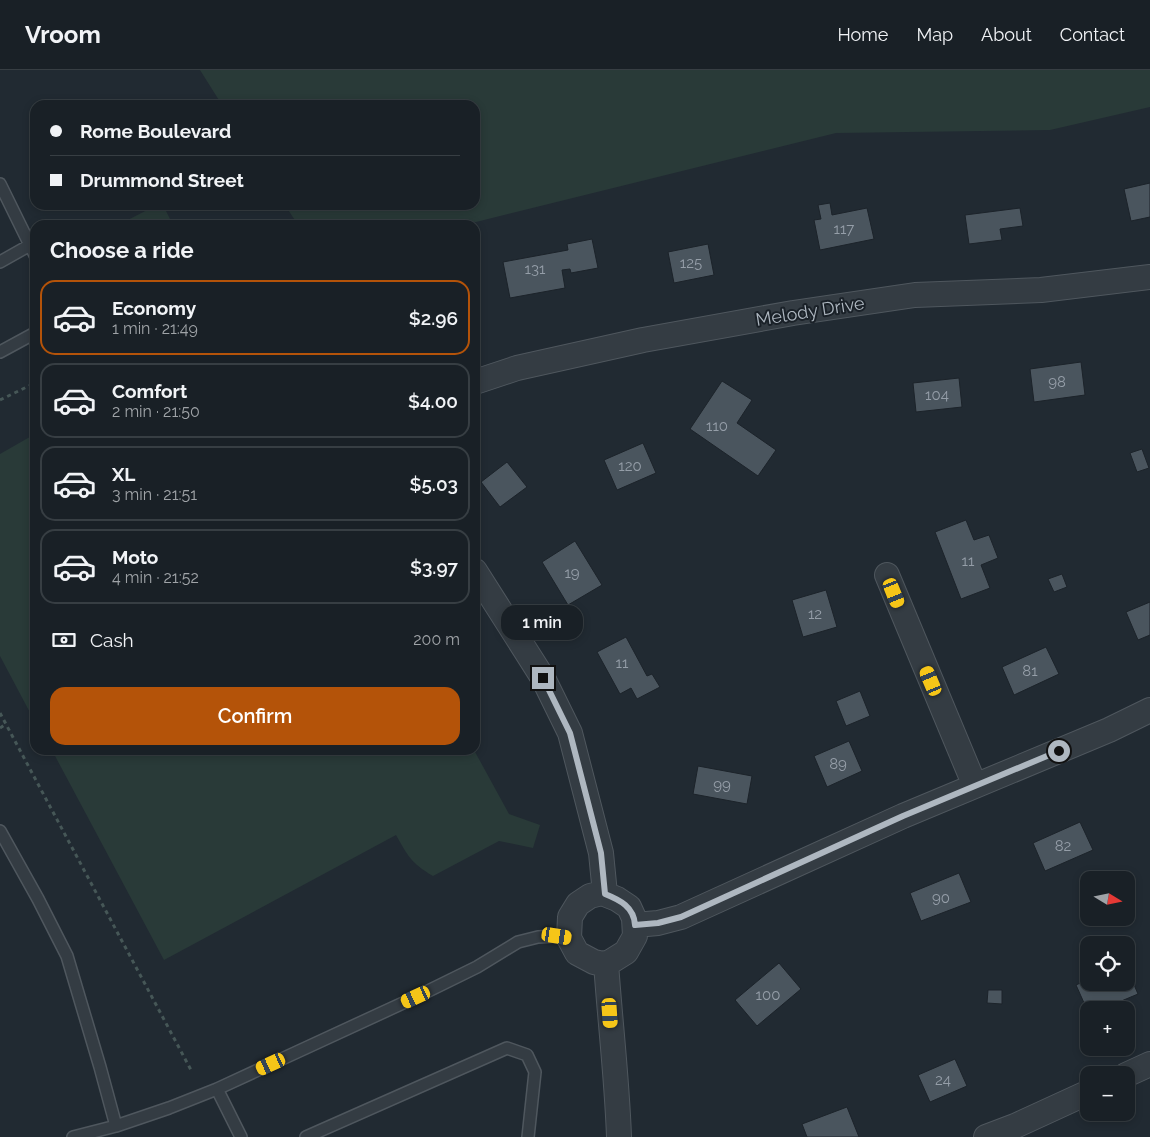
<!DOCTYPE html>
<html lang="en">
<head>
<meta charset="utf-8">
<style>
	body { margin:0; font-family:Raleway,sans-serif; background:#22282e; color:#f1f3f6; height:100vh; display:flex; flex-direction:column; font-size:19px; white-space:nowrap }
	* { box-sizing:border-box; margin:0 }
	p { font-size:16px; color:#9fa3a7 }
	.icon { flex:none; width:28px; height:28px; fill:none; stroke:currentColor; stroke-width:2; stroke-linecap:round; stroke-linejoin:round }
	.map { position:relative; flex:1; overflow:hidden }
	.panel { position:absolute; left:30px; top:150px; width:450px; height:535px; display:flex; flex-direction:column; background:#192026; border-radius:15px; box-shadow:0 2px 8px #0003,0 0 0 1px #373e43 }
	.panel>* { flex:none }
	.banner { position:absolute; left:30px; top:30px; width:450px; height:110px; border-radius:15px; box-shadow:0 2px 8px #0003,0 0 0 1px #373e43; display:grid; align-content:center; height:110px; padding:0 20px; background:#192026 }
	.needle { width:32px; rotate:100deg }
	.controls { position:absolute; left:1080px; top:801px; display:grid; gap:10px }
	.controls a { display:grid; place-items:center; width:55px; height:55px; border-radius:10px; background:#192026; box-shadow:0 2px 8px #0003,0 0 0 1px #373e43; font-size:25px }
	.end { position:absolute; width:22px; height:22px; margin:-11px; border:6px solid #aeb7c0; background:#111; box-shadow:0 0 0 2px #111 }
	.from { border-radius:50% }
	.bubble { position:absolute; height:35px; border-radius:15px; background:#192026; box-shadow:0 2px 8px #0003,0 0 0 1px #373e43; font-size:16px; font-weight:600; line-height:35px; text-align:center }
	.car { position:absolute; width:15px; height:30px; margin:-15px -8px; border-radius:6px; box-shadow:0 0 4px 1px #0007; background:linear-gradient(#f5c518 24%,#345 0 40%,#f5c518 0 76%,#345 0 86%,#f5c518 0) }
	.banner b { display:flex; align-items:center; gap:18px; height:48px; font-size:19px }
	.banner b+b { border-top:1px solid #373e43 }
	.banner i { width:12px; height:12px; background:#f1f3f6 }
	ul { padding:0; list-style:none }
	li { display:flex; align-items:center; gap:15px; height:75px; margin:0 10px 8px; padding:0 10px; border:2px solid #373e43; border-radius:15px }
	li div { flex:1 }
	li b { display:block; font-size:19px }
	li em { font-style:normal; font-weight:600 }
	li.on { border-color:#b45309 }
	li>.icon { width:45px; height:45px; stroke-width:1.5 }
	h2 { padding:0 20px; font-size:22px; line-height:60px }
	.pay { display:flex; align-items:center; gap:12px; height:55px; padding:0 20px; font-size:19px }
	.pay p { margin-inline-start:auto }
	.button { display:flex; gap:10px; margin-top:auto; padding:10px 20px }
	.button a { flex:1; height:58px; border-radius:15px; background:#b45309; color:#fff; font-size:20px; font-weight:600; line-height:58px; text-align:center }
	header { display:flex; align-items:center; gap:30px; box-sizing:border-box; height:70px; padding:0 25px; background:#192026; border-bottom:1px solid #373e43 }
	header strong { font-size:24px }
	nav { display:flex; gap:28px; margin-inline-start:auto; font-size:18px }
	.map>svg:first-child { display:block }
</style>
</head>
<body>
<header>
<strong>Vroom</strong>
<nav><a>Home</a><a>Map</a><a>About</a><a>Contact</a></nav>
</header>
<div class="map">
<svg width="1150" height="1067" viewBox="0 0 1150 1067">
	<rect width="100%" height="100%" fill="#212a32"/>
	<path fill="#293a38" d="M200 0H1150V37L1050 60 836 63 464 155H298L285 135H475V35H222Z
		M157 135H163L173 155H118Z
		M35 364V652L0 586V384Z
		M61 680H474L509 744 540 755 533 778 499 771 433 806C411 793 408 786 396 765L164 890 54 684Z"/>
	<path fill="#4a555e" stroke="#1c232a" d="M1150 113V147L1131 151 1124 119Z
		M830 133 832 145 867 138 874 169 820 180 814 150 821 149 818 135Z
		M1020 138 1023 156 1000 159 1002 170 969 174 965 145Z
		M592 169 598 198 571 203 570 199 562 200 565 218 510 228 503 192 568 180 567 174Z
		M708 174 714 205 674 213 668 182Z
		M1081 292 1085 325 1034 332 1030 299Z
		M959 308 962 337 916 342 913 313Z
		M722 311 752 330 737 353 776 380 758 406 690 359Z
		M643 373 656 403 617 420 604 390Z
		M1142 379 1149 398 1137 402 1130 383Z
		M507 392 527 417 500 437 481 412Z
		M966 450 974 470 989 465 998 488 981 495 990 518 961 529 935 462Z
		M575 471 602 515 568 535 542 492Z
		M1062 504 1067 517 1054 522 1048 509Z
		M826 520 837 557 803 567 792 530Z
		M1150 532V565L1138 570 1126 542Z
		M626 567 647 606 652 604 660 617 637 629 631 618 620 624 597 582Z
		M1046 577 1059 604 1014 625 1002 597Z
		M860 621 870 646 846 656 836 631Z
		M849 671 862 701 827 717 814 686Z
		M698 696 752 706 747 734 693 724Z
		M1080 752 1093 780 1045 801 1033 773Z
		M959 803 971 832 921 851 910 823Z
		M779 893 801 919 757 956 735 930Z
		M1126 896 1138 924 1100 940H1089V944L1076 915 1089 909V912H1126Z
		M988 920H1002V934L987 933Z
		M955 989 967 1016 930 1032 918 1005Z
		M847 1037 859 1067H807L802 1054Z"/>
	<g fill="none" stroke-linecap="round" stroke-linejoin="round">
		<defs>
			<path id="lane" d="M0 114 30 175
				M0 192 30 175 35 185
				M0 282 35 263
				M0 761 38 829 67 886 100 997 116 1056 73 1067
				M217 1019 241 1067
				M116 1056 169 1038 217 1019 416 927 477 897 518 872 538 867 557 866 569 868
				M306 1067 507 978 527 985 535 1002 528 1067"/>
			<path id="street" d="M475 312 517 298 643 270 793 243 915 225 1041 220 1150 207
				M475 501 543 608 570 663 601 783 605 824
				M887 505 975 716
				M602 823 617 829 629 837 634 848 635 866 626 882 610 892 603 894 594 892 577 883 569 868 570 847 578 834 590 826Z
				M635 855 658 853 681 847 903 746 1109 660 1150 640
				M606 893C610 951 617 1009 619 1067
				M1126 1005 1150 994
				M986 1067 1015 1056 1089 1022"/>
		</defs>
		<use href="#lane" stroke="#4f575e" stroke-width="14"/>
		<use href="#street" stroke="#4f575e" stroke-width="26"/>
		<path stroke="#465757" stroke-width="3" stroke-dasharray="4 4" stroke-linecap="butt" d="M0 330 35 313
			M0 643 191 1000
			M0 658 6 654"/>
		<use href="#lane" stroke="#343c43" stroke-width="11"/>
		<use href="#street" stroke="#343c43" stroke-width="24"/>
	</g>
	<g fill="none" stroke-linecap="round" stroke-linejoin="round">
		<path stroke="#aeb7c0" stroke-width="6" d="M543 608 570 663 601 783 605 824C620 830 634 837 635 855L658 853 681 847 903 746 1059 681"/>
	</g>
	<g text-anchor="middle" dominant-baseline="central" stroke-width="4" stroke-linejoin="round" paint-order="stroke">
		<g font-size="15" fill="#959ea8">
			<text x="844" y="159">117</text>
			<text x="691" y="193">125</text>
			<text x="535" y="199">131</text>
			<text x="1057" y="312">98</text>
			<text x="937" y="325">104</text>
			<text x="717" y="356">110</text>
			<text x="630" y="396">120</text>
			<text x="968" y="491">11</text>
			<text x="572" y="503">19</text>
			<text x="815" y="544">12</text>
			<text x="622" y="593">11</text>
			<text x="1030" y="601">81</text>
			<text x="838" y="694">89</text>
			<text x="722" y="715">99</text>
			<text x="1063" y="776">82</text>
			<text x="941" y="828">90</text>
			<text x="768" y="925">100</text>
			<text x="943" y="1010">24</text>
		</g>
		<g font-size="18" fill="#aeb7c0" stroke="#1a2128">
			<text transform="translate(810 241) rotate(-9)">Melody Drive</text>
		</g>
	</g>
</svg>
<div class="controls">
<a><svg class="needle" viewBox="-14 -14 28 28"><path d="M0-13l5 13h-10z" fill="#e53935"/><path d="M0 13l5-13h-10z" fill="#9fa3a7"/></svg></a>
<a><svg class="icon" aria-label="locate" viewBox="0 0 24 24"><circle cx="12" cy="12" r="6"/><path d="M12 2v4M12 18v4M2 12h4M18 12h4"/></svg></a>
<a>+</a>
<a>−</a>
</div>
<i class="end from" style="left:1059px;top:681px"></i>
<i class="end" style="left:543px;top:608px"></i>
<div class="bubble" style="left:501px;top:535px;width:82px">1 min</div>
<i class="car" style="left:894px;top:523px;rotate:158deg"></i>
<i class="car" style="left:931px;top:611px;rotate:337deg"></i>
<i class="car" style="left:557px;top:866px;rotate:99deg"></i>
<i class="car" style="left:416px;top:927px;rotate:245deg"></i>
<i class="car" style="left:610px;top:943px;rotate:176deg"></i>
<i class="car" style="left:271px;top:994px;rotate:245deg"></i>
<div class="banner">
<b><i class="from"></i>Rome Boulevard</b>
<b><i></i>Drummond Street</b>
</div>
<section class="panel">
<h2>Choose a ride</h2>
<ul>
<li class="on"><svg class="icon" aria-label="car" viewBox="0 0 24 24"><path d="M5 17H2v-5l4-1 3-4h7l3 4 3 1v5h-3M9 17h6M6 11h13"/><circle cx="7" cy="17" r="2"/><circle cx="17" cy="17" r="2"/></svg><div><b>Economy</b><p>1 min · 21:49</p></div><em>$2.96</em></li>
<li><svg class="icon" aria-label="car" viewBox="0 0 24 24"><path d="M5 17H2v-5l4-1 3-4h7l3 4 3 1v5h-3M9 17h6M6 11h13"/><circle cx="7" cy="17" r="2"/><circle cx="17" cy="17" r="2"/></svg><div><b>Comfort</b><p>2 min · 21:50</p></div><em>$4.00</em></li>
<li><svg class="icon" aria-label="car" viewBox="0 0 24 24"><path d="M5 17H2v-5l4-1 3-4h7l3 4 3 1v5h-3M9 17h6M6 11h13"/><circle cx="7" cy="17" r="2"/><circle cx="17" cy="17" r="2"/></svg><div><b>XL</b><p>3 min · 21:51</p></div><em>$5.03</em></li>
<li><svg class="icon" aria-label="car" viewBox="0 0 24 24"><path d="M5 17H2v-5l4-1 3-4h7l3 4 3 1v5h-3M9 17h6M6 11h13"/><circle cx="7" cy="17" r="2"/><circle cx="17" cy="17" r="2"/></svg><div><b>Moto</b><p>4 min · 21:52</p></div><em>$3.97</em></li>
</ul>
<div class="pay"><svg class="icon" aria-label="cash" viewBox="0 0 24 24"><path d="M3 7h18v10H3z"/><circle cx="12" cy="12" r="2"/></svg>Cash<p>200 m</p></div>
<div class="button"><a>Confirm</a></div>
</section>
</div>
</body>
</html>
